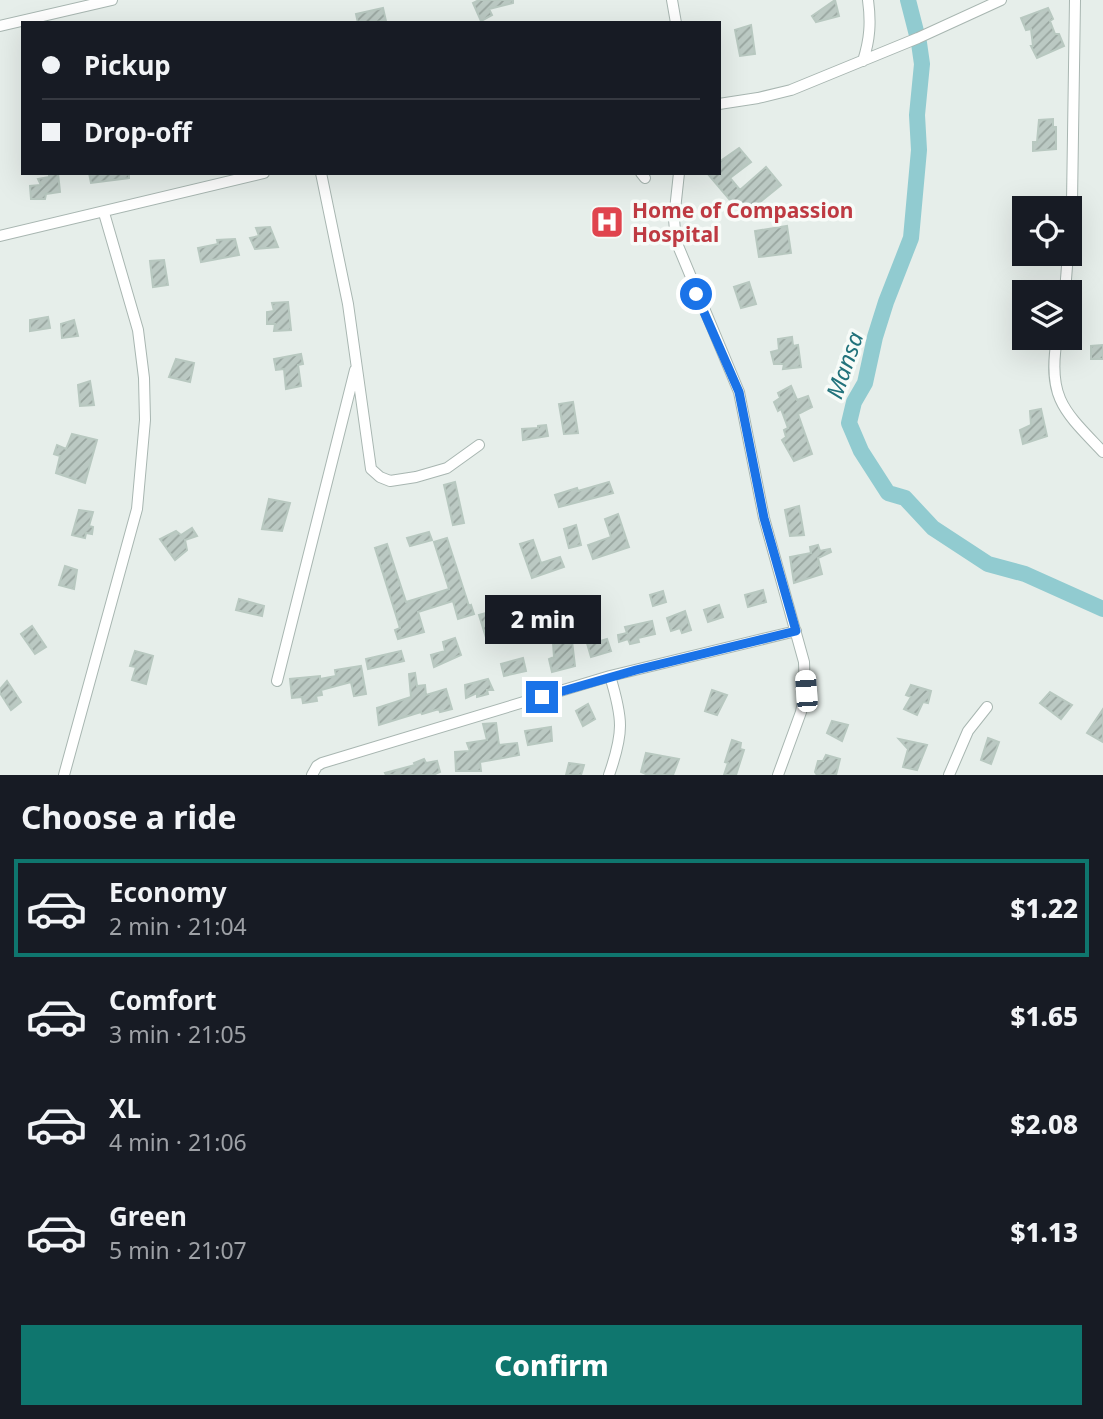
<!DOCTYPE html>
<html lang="en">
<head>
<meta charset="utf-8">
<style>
	body { margin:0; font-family:"Noto Sans",sans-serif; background:#20242c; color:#f1f3f6; height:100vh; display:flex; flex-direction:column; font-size:26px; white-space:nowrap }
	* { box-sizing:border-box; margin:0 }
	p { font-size:23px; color:#9ea1a6 }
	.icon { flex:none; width:38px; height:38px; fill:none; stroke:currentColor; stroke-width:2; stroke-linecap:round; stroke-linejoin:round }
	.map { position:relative; height:775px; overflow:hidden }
	.details { display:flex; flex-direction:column; background:#171b24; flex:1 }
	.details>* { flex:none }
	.guide { position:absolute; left:21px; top:21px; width:700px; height:154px; border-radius:0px; box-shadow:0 7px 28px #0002; display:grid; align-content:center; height:154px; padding:0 21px; background:#171b24 }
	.tools { position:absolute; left:1012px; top:196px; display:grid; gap:14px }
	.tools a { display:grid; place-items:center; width:70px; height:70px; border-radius:0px; background:#171b24; box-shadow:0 7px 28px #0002; font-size:35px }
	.end { position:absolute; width:32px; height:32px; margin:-16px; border:9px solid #1a73e8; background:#fff; box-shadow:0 0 0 4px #fff }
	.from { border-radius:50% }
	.bubble { position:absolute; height:49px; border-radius:0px; background:#171b24; box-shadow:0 7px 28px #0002; font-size:23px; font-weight:800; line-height:49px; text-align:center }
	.car { position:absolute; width:21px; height:42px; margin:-21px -10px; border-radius:9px; box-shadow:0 0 5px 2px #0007; background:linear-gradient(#fff 24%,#345 0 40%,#fff 0 76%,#345 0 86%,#fff 0) }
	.guide b { display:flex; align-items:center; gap:24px; height:66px; font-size:26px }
	.guide b+b { border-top:2px solid #363941 }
	.guide i { width:18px; height:18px; background:#f1f3f6 }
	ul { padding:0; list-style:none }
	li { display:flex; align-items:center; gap:21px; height:98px; margin:0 14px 10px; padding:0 7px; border:4px solid transparent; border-radius:0px }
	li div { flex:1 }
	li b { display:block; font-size:26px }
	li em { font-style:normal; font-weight:800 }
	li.selected { border-color:#0f766e }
	li>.icon { width:63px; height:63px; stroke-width:1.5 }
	h2 { padding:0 21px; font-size:32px; line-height:84px }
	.button { display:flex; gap:14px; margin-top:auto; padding:14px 21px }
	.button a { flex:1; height:80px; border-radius:0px; background:#0f766e; color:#fff; font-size:28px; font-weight:800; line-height:80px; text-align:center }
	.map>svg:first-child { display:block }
</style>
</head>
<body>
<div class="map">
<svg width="1103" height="775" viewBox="0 0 1103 775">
	<defs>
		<pattern id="building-hatch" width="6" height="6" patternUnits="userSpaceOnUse" patternTransform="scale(1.75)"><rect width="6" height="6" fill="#bbc9c3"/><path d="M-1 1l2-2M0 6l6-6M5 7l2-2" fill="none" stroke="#98a59f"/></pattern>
	</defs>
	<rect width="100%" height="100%" fill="#e6eeea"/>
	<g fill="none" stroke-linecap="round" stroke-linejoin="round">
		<path stroke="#91cbd0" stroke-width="16" d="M908 0 919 43 922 64 917 115 919 150 911 238 886 302 875 337 865 383 854 402 849 423 861 451 888 493 905 498 933 528 988 564 1025 574 1103 609"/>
	</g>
	<path fill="url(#building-hatch)" stroke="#b8c8c0" stroke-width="2" d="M479 0H513V3L489 9 492 15 481 21 473 3Z
		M835 0 839 16 816 22 812 16Z
		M383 8 386 21 358 23 356 14Z
		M1048 8 1053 19 1050 21 1055 34H1059L1064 46 1037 58 1031 46H1033L1031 29 1026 30 1021 18Z
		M751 25 755 54 740 56 735 30Z
		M1053 119V127H1056V149L1033 151V142H1037L1039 120Z
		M739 148 751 162 730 178 740 190 766 167 781 185 754 207 757 211 746 219 707 173H719V162Z
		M49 173H58L60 192 46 194 45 199H31L30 186 41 185 38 179 49 177Z
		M89 173H129V178L91 183Z
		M787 226 791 253 759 257 755 231Z
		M270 227 278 247 255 249 250 238 259 236 256 228Z
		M235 239 239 255 201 262 198 248 218 244 217 240Z
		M164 260 168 285 153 287 150 261Z
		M749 282 756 304 741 308 734 287Z
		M288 302 291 330 274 331 275 324H267V312L274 311 272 303Z
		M48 317 50 328 30 331V320Z
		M74 320 78 336 62 338 61 324Z
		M792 337 793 346 798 345 801 367 783 369 784 364H774L771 352 779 350 778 339Z
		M1103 345V359H1091V346Z
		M301 354 303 364 298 365 301 386 286 389 284 369 276 370 274 359Z
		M176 359 194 363 190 382 169 377Z
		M90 381 94 405 80 406 78 385Z
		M791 386 797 400 808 396 812 407 798 414 812 454 794 461 782 440 786 437 784 430 788 428 781 409 778 411 774 402 780 398 778 393Z
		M573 402 578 433 564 434 559 404Z
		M1041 409 1047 436 1023 444 1020 430 1031 425 1030 411Z
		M546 425 548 436 523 440 522 429 538 428V426Z
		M72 434 97 440 85 483 56 473 60 456 54 454 57 445 66 449Z
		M455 482 464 523 453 525 444 485Z
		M609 482 613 493 559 507 555 495 577 488 578 491Z
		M269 499 290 503 282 531 262 529Z
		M799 506 804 535 790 536 785 510Z
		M79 510 93 512 89 526 93 527 92 534 86 533 85 538 72 535Z
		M618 514 629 547 593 559 588 545 611 537 605 519Z
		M576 525 581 545 569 548 564 529Z
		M192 528 197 536 185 540 187 550 175 560 160 539 176 531 181 535Z
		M429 532 432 540 410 546 407 538Z
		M447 538 469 606 471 605 474 614 458 619 453 601 418 612 424 632 398 639 395 630 400 628 375 548 387 544 406 602 449 589 434 542Z
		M533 540 541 563 560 557 564 567 532 578 520 544Z
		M818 545 820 551 830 549 831 552 818 558 822 574 794 583 790 557 811 553 810 547Z
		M65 566 77 570 74 589 59 585Z
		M763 590 766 602 748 607 745 595Z
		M663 591 666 602 653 606 650 595Z
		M239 599 264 606 262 616 236 610Z
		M719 605 723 617 708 622 704 610Z
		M504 608 509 623 516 621 520 631 487 641 479 615Z
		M685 611 691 630 682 633 680 628 671 631 667 618Z
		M652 621 655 634 638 638 639 642 630 644 628 639 619 642 618 635 627 633 625 627Z
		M32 626 46 647 35 654 21 634Z
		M595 637 597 642 607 639 611 651 591 657 586 640Z
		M455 638 461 655 434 667 431 655 445 651 443 642Z
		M572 641 575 666 552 672 549 659 554 657 553 643Z
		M135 651 153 656 146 684 132 680 136 667 130 666Z
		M401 651 404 661 368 669 366 659Z
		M523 658 526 671 504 676 501 664Z
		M361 666 366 694 354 696 351 682 321 690 322 695 316 696 317 701 303 703 302 697 292 698 290 679 320 676V679L336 676 335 670Z
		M415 673 417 686 425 685 426 695 446 689 452 709 440 712 439 709 422 714 421 712 379 725 377 708 411 697 409 674Z
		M488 679 493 690H487L488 694 477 697V693L466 698 465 685Z
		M7 681 21 702 11 710 0 693V689Z
		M911 685 931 691 928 703 923 702 917 715 904 709 911 697 906 695Z
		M712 690 727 695 717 715 705 711Z
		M1050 692 1072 705 1061 719 1040 703Z
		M588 704 595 719 583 726 576 711Z
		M1103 709V742L1087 733Z
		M832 721 848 725 842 741 827 733Z
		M496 723 499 745 517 743 519 755 480 762 481 771H456L455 752 470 751 467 743 487 740 483 724Z
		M551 727 552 741 528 745 525 731Z
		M988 738 999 742 991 764 981 760Z
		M899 739 927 745 917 770 903 767 908 749Z
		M732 740 741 743 740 749 744 750 736 775H724L728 763 725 762Z
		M646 753 679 759 673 775H648L641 772Z
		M826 755 840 759 836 775H817L815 772 818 761H823Z
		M424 759 426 763 437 761 440 772 433 775H386L385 773 415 765 414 763Z
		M569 763 584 765 581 775H566Z"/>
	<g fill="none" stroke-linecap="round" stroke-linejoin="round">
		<defs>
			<path id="minor" d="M672 0 676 23
				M0 26 112 0
				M863 61C870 39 871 22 868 0
				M719 104 758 98 791 90 918 38 1001 0
				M321 173 348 304 371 469 380 477 390 481 416 477 447 468 479 445
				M641 173 645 178
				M679 173 674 219 676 241 739 392 764 518 804 662 805 691 801 712 778 775
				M0 236 264 173
				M1065 292 1072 202 1075 0
				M1057 338C1047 398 1064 411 1103 452
				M277 681 355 370
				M64 775 137 509 145 420 144 378 138 330 104 213
				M312 775 317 766 322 763 610 676 796 631
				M609 775C624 732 623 719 610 676
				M949 775 968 731 987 707"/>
		</defs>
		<use href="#minor" stroke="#a8b6b1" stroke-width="12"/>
		<use href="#minor" stroke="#fff" stroke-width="10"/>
	</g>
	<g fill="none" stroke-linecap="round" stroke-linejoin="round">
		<path stroke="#1a73e8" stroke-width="9" d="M542 697 636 670 796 631 764 518 739 392 696 294"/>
	</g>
	<defs>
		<symbol id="hospital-square" viewBox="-11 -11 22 22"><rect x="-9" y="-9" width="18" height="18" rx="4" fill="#e0444e" stroke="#f7fbf8"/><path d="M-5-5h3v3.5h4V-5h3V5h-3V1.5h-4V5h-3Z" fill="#fff"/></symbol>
	</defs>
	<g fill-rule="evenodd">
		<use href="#hospital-square" x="588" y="203" width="38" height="38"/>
	</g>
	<g text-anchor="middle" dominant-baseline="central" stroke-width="7" stroke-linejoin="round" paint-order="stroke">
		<g font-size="21" font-weight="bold" fill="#be3a42" stroke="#f7fbf8" text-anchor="start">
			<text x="632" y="210">Home of Compassion<tspan x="632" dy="24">Hospital</tspan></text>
		</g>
		<g font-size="23" font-style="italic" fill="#21727b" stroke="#f7fbf8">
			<text transform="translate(844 365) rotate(-71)">Mansa</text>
		</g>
	</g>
</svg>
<div class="tools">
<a><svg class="icon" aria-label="locate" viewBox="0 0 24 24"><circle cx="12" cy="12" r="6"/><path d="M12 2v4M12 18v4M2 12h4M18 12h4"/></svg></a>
<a><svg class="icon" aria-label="layers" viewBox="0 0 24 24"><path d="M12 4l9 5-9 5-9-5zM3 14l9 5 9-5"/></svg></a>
</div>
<i class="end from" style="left:696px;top:294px"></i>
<i class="end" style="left:542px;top:697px"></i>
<div class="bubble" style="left:485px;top:595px;width:116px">2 min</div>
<i class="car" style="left:806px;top:691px;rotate:356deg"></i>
<div class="guide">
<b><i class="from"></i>Pickup</b>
<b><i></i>Drop-off</b>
</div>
</div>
<section class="details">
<h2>Choose a ride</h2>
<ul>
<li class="selected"><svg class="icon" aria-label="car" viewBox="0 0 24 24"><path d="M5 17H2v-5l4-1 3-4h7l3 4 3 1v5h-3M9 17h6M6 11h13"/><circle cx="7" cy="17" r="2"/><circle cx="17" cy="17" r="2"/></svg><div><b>Economy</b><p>2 min · 21:04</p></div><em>$1.22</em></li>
<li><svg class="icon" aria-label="car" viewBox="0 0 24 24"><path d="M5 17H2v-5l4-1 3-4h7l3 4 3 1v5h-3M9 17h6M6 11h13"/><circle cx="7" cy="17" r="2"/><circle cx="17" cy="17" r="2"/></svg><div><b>Comfort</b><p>3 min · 21:05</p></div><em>$1.65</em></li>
<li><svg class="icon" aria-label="car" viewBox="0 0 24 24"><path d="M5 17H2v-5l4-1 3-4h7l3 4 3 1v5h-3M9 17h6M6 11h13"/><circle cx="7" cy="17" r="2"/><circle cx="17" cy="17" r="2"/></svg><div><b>XL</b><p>4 min · 21:06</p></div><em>$2.08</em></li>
<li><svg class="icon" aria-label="car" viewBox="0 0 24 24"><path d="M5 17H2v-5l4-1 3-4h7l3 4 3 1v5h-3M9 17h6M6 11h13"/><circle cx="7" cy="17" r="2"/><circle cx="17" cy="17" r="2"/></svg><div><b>Green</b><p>5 min · 21:07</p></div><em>$1.13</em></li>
</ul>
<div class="button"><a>Confirm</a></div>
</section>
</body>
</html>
